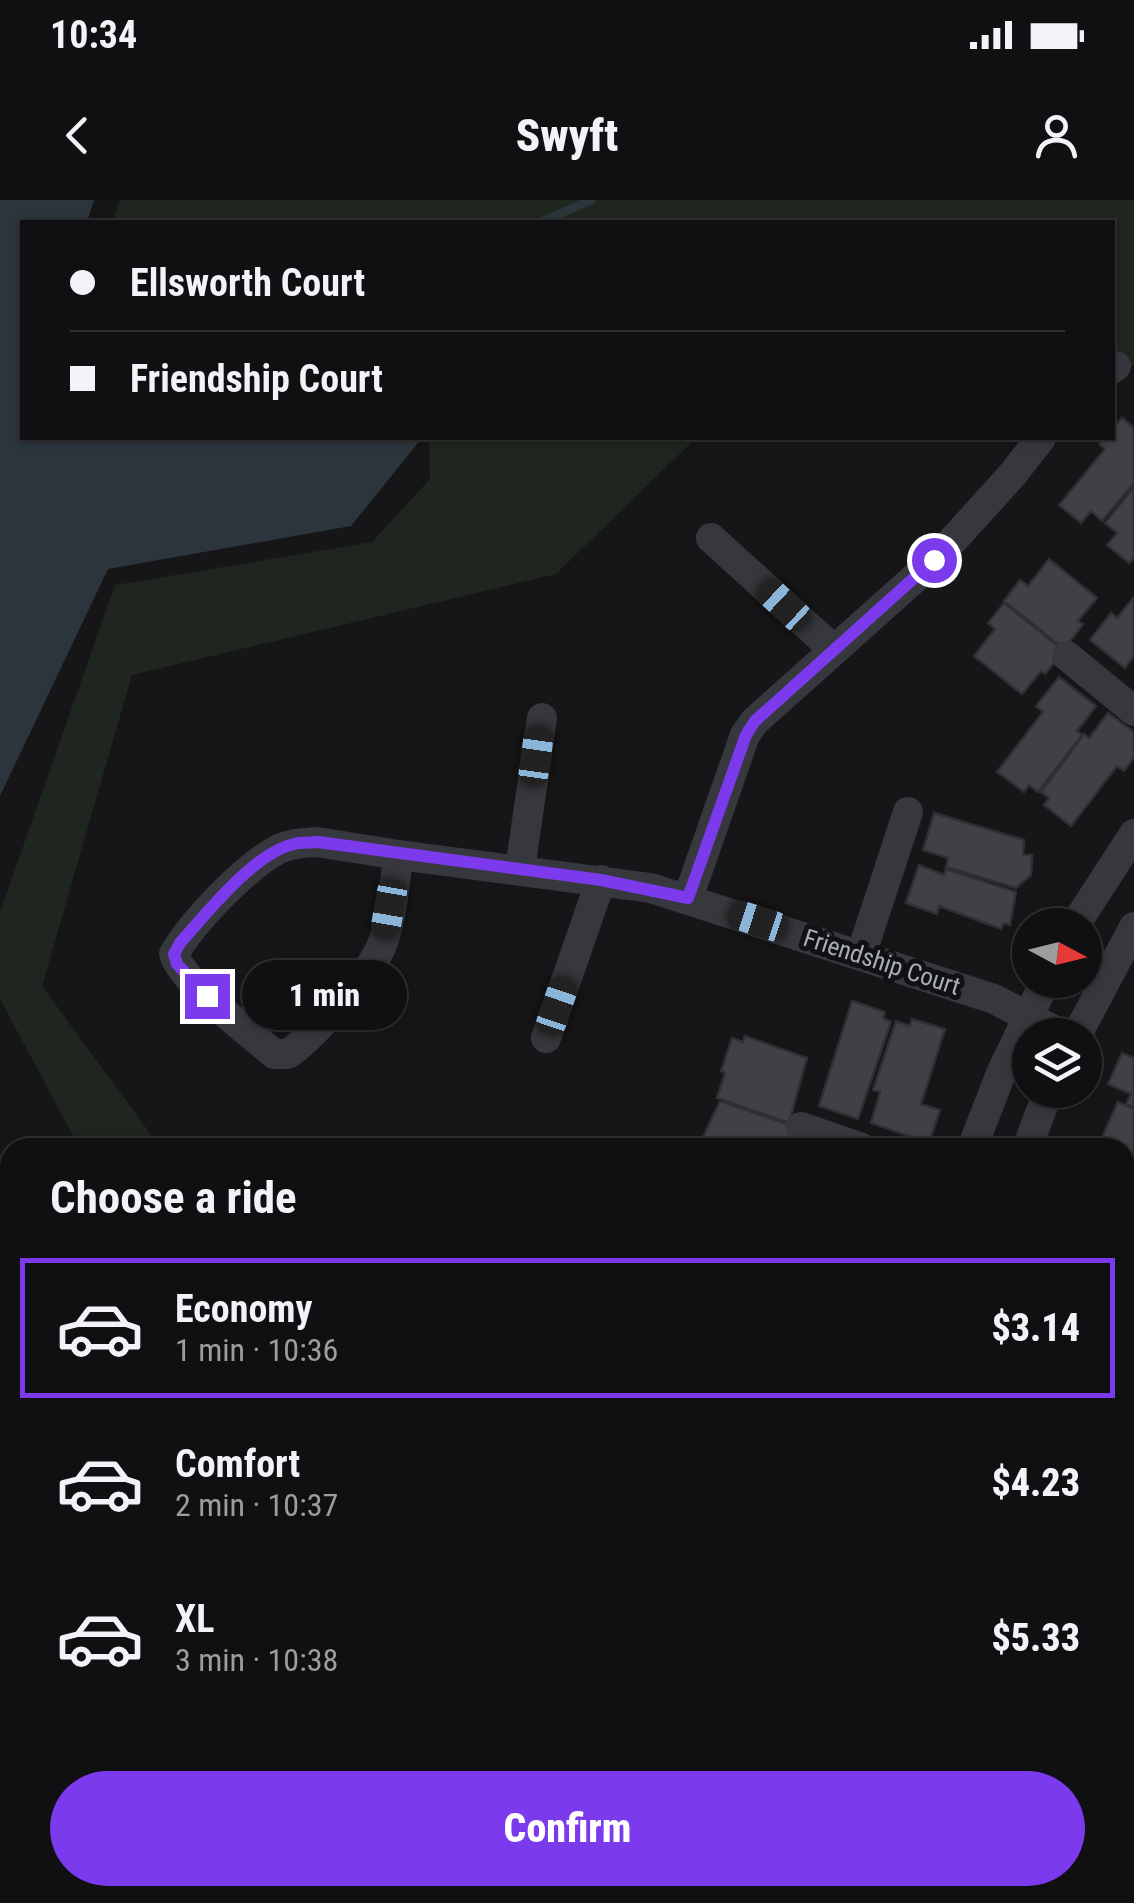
<!DOCTYPE html>
<html lang="en">
<head>
<meta charset="utf-8">
<style>
	body { margin:0; font-family:"Roboto Condensed",sans-serif; background:#1e1e20; color:#f1f3f6; height:100vh; display:flex; flex-direction:column; font-size:38px; white-space:nowrap }
	* { box-sizing:border-box; margin:0 }
	p { font-size:32px; color:#9c9d9f }
	.icon { flex:none; width:55px; height:55px; fill:none; stroke:currentColor; stroke-width:2; stroke-linecap:round; stroke-linejoin:round }
	.map { position:relative; flex:1; overflow:hidden }
	.details { position:absolute; left:0px; top:938px; width:1135px; height:768px; display:flex; flex-direction:column; background:#101012; border-radius:30px 30px 0 0; box-shadow:0 2px 8px #0004,0 0 0 2px #303032 }
	.details>* { flex:none }
	.hud { position:absolute; left:20px; top:20px; width:1095px; height:220px; border-radius:0px; box-shadow:0 2px 8px #0004,0 0 0 2px #303032; display:grid; align-content:center; height:220px; padding:0 50px; background:#101012 }
	.needle { width:65px; rotate:97deg }
	.controls { position:absolute; left:1012px; top:708px; display:grid; gap:20px }
	.controls a { display:grid; place-items:center; width:90px; height:90px; border-radius:50%; background:#101012; box-shadow:0 2px 8px #0004,0 0 0 2px #303032; font-size:50px }
	.end { position:absolute; width:45px; height:45px; margin:-22px; border:12px solid #7c3aed; background:#fff; box-shadow:0 0 0 5px #fff }
	.from { border-radius:50% }
	.bubble { position:absolute; height:70px; border-radius:35px; background:#101012; box-shadow:0 2px 8px #0004,0 0 0 2px #303032; font-size:32px; font-weight:800; line-height:70px; text-align:center }
	.car { position:absolute; width:30px; height:60px; margin:-30px -15px; border-radius:12px; box-shadow:0 0 8px 2px #0007; background:linear-gradient(#222 24%,#8ab4d8 0 40%,#222 0 76%,#8ab4d8 0 86%,#222 0) }
	.hud b { display:flex; align-items:center; gap:35px; height:95px; font-size:38px }
	.hud b+b { border-top:2px solid #303032 }
	.hud i { width:25px; height:25px; background:#f1f3f6 }
	ul { padding:0; list-style:none }
	li { display:flex; align-items:center; gap:30px; height:140px; margin:0 20px 15px; padding:0 30px; border:5px solid transparent; border-radius:0px }
	li div { flex:1 }
	li b { display:block; font-size:38px }
	li em { font-style:normal; font-weight:800 }
	li.current { border-color:#7c3aed }
	li>.icon { width:90px; height:90px; stroke-width:1.5 }
	h2 { padding:0 50px; font-size:45px; line-height:120px }
	.cta { display:flex; gap:20px; margin-top:auto; padding:20px 50px }
	.cta a { flex:1; height:115px; border-radius:60px; background:#7c3aed; color:#fff; font-size:40px; font-weight:800; line-height:115px; text-align:center }
	.status { display:flex; justify-content:space-between; align-items:center; height:70px; padding:0 50px; background:#101012; direction:ltr }
	.status svg { height:28px; fill:currentColor }
	header { display:flex; justify-content:space-between; align-items:center; height:130px; padding:0 50px; background:#101012; font-size:45px; font-weight:800 }
	.map>svg:first-child { display:block }
</style>
</head>
<body>
<div class="status"><b>10:34</b><svg viewBox="0 0 49 12"><path d="M0 12V9h3v3zM5 12V6h3v6zM10 12V3h3v9zM15 12V0h3v12zM26 1h20v11H26zM47 4h2v5h-2z"/></svg></div>
<header><svg class="icon" aria-label="back" viewBox="0 0 24 24"><path d="M15 5l-7 7 7 7"/></svg>Swyft<svg class="icon" aria-label="person" viewBox="0 0 24 24"><circle cx="12" cy="8" r="4"/><path d="M4 21q1-7 8-7t8 7"/></svg></header>
<div class="map">
<svg width="1134" height="1703" viewBox="0 0 1134 1703">
	<rect width="100%" height="100%" fill="#161618"/>
	<path fill="#1e261f" d="M120 0H1134V166L1113 164 1112 22H112Z
		M429 238H696L556 374 132 475 42 786 160 947H79L0 799V712L115 385 372 342 430 279Z
		M1125 1020 1134 1024V1284L1125 1282Z
		M77 1695H266L270 1703H77Z"/>
	<path fill="#2c353c" d="M0 0H94L87 22H22V238H422L351 326 108 369 0 596Z
		M0 962 10 977V1185L0 1246Z"/>
	<g fill="none" stroke-linecap="round" stroke-linejoin="round">
		<path stroke="#2c353c" stroke-width="9" d="M541 22 591 0"/>
	</g>
	<path fill="#404145" stroke="#303034" stroke-width="2.5" d="M1122 218 1134 228V283L1102 321 1091 311 1081 323 1059 305 1105 249 1099 244 1105 238H1112V229Z
		M1134 287V358L1129 363 1107 345 1117 333 1105 323Z
		M1049 359 1097 398 1078 421 1083 424 1064 449 1004 401 1020 380 1028 386Z
		M1134 397V456L1125 468 1090 440 1111 413 1117 418Z
		M1004 403 1064 451 1045 474 1041 471 1022 494 974 456 995 429 988 423Z
		M1059 477 1096 506 1077 531 1082 535 1038 592 1029 585 1024 592 997 572 1043 512 1036 506Z
		M1108 513 1134 532V557L1124 571 1117 566 1071 626 1044 605 1049 598 1041 592 1084 534 1089 538Z
		M934 613 1024 640 1023 655H1032L1031 675 1016 688 946 667 948 658 923 650Z
		M919 665 944 675 946 669 1016 692 1010 725 1004 723 1001 729 939 706 937 714 906 703Z
		M852 801 885 812 883 818 891 822 858 919 819 906Z
		M912 819 945 829 921 904 940 910 929 943 871 923 880 892 873 890 896 821 910 826Z
		M745 836 807 858 789 923 717 898 725 873 721 871 732 838 743 842Z
		M1122 853 1134 858V907L1126 904 1131 894 1108 884Z
		M720 901 793 926 785 948H698Z
		M1118 902 1134 909V962L1125 959V948H1113L1100 942Z
		M1125 1279H1132V1352H1125Z
		M1125 1454H1134V1558L1125 1559Z
		M368 1695H403L406 1703H343Z
		M1049 1695H1125L1127 1703H1051Z"/>
	<g fill="none" stroke-linecap="round" stroke-linejoin="round">
		<path stroke="#37383d" stroke-width="30" d="M1112 169 1116 166
			M711 338 833 449
			M1067 456 1134 511
			M317 642 399 655C393 686 393 727 377 755 364 780 311 838 288 854H274C250 833 182 782 174 754 193 721 246 666 279 649 292 643 304 643 317 642Z
			M399 655 651 688 994 799 1063 835
			M520 669 542 518
			M688 698 745 535 755 521 935 360 1012 275 1041 238
			M1075 725 1134 634
			M861 755 908 612
			M1077 835 1134 727
			M546 838 601 680
			M801 927 862 948
			M972 948 1002 871 1046 780
			M1027 948 1049 890
			M1125 1608 1134 1606
			M721 1695 722 1703
			M929 1695 931 1703
			M982 1695 984 1703
			M590 1703 696 1695"/>
	</g>
	<g fill="none" stroke-linecap="round" stroke-linejoin="round">
		<path stroke="#7c3aed" stroke-width="12" d="M207 796 177 764 174 754 180 743C207 713 254 653 294 644 301 642 310 643 318 642L601 680 688 698 746 535 755 521 934 360"/>
	</g>
	<g text-anchor="middle" dominant-baseline="central" stroke-width="10" stroke-linejoin="round" paint-order="stroke">
		<g font-size="25" fill="#a8adb8" stroke="#111113">
			<text transform="translate(882 762) rotate(18)">Friendship Court</text>
		</g>
	</g>
</svg>
<div class="controls">
<a><svg class="needle" viewBox="-14 -14 28 28"><path d="M0-13l5 13h-10z" fill="#e53935"/><path d="M0 13l5-13h-10z" fill="#9c9d9f"/></svg></a>
<a><svg class="icon" aria-label="layers" viewBox="0 0 24 24"><path d="M12 4l9 5-9 5-9-5zM3 14l9 5 9-5"/></svg></a>
</div>
<i class="end from" style="left:934px;top:360px"></i>
<i class="end" style="left:207px;top:796px"></i>
<div class="bubble" style="left:242px;top:760px;width:165px">1 min</div>
<i class="car" style="left:784px;top:405px;rotate:313deg"></i>
<i class="car" style="left:536px;top:556px;rotate:8deg"></i>
<i class="car" style="left:389px;top:709px;rotate:190deg"></i>
<i class="car" style="left:758px;top:721px;rotate:288deg"></i>
<i class="car" style="left:557px;top:806px;rotate:19deg"></i>
<div class="hud">
<b><i class="from"></i>Ellsworth Court</b>
<b><i></i>Friendship Court</b>
</div>
<section class="details">
<h2>Choose a ride</h2>
<ul>
<li class="current"><svg class="icon" aria-label="car" viewBox="0 0 24 24"><path d="M5 17H2v-5l4-1 3-4h7l3 4 3 1v5h-3M9 17h6M6 11h13"/><circle cx="7" cy="17" r="2"/><circle cx="17" cy="17" r="2"/></svg><div><b>Economy</b><p>1 min · 10:36</p></div><em>$3.14</em></li>
<li><svg class="icon" aria-label="car" viewBox="0 0 24 24"><path d="M5 17H2v-5l4-1 3-4h7l3 4 3 1v5h-3M9 17h6M6 11h13"/><circle cx="7" cy="17" r="2"/><circle cx="17" cy="17" r="2"/></svg><div><b>Comfort</b><p>2 min · 10:37</p></div><em>$4.23</em></li>
<li><svg class="icon" aria-label="car" viewBox="0 0 24 24"><path d="M5 17H2v-5l4-1 3-4h7l3 4 3 1v5h-3M9 17h6M6 11h13"/><circle cx="7" cy="17" r="2"/><circle cx="17" cy="17" r="2"/></svg><div><b>XL</b><p>3 min · 10:38</p></div><em>$5.33</em></li>
</ul>
<div class="cta"><a>Confirm</a></div>
</section>
</div>
</body>
</html>
